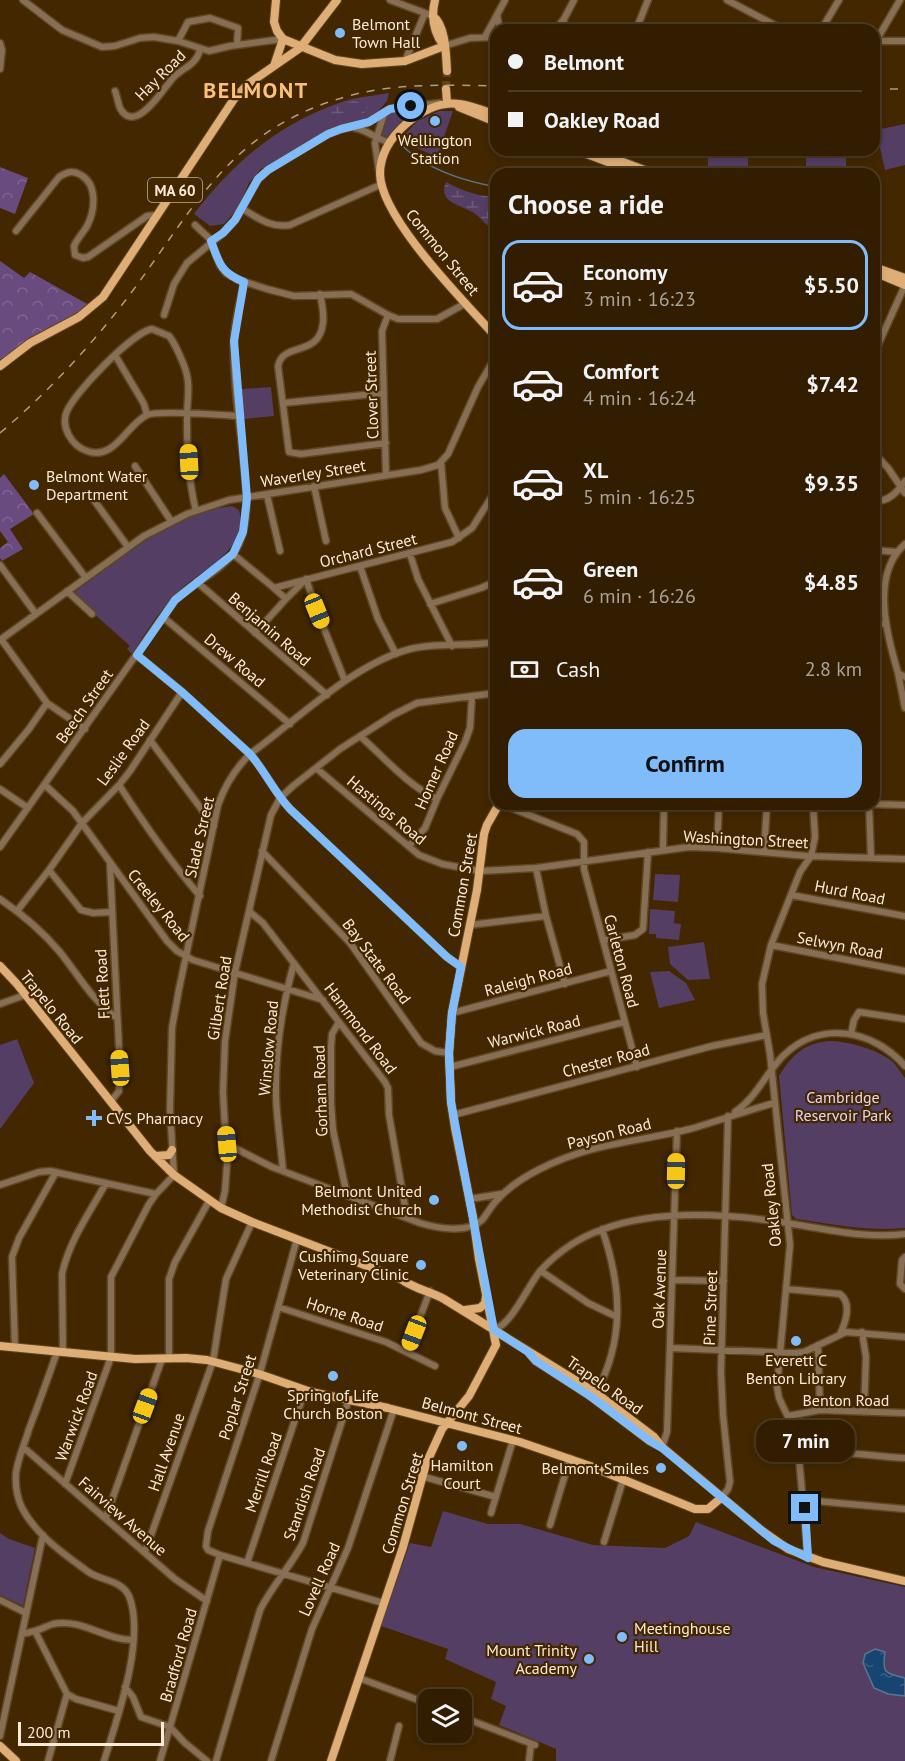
<!DOCTYPE html>
<html lang="en">
<head>
<meta charset="utf-8">
<style>
	body { margin:0; font-family:"PT Sans",sans-serif; background:#3a260a; color:#f1f3f6; height:100vh; display:flex; flex-direction:column; font-size:22px; white-space:nowrap }
	* { box-sizing:border-box; margin:0 }
	p { font-size:20px; color:#a8a299 }
	.icon { flex:none; width:33px; height:33px; fill:none; stroke:currentColor; stroke-width:2; stroke-linecap:round; stroke-linejoin:round }
	.map { position:relative; flex:1; overflow:hidden }
	.drawer { position:absolute; left:490px; top:168px; width:390px; height:642px; display:flex; flex-direction:column; background:#321d00; border-radius:18px; box-shadow:0 3px 9px #0003,0 0 0 2px #4d3b22 }
	.drawer>* { flex:none }
	.guide { position:absolute; left:490px; top:24px; width:390px; height:132px; border-radius:18px; box-shadow:0 3px 9px #0003,0 0 0 2px #4d3b22; display:grid; align-content:center; height:132px; padding:0 18px; background:#321d00 }
	.buttons { position:absolute; left:418px; top:1689px; display:grid; gap:12px }
	.buttons a { display:grid; place-items:center; width:54px; height:54px; border-radius:12px; background:#321d00; box-shadow:0 3px 9px #0003,0 0 0 2px #4d3b22; font-size:30px }
	.scale { position:absolute; left:18px; bottom:15px; width:146px; box-sizing:border-box; padding-left:6px; border:3px solid #fcead6; border-top:0; font-size:16px; line-height:21px; white-space:nowrap; color:#fcead6; -webkit-text-stroke:4px #422700; paint-order:stroke }
	.end { position:absolute; width:27px; height:27px; margin:-14px; border:8px solid #81bcfa; background:#111; box-shadow:0 0 0 3px #111 }
	.from { border-radius:50% }
	.bubble { position:absolute; height:42px; border-radius:18px; background:#321d00; box-shadow:0 3px 9px #0003,0 0 0 2px #4d3b22; font-size:20px; font-weight:700; line-height:42px; text-align:center }
	.car { position:absolute; width:18px; height:36px; margin:-18px -9px; border-radius:8px; box-shadow:0 0 4px 2px #0007; background:linear-gradient(#f5c518 24%,#345 0 40%,#f5c518 0 76%,#345 0 86%,#f5c518 0) }
	.guide b { display:flex; align-items:center; gap:21px; height:57px; font-size:22px }
	.guide b+b { border-top:2px solid #4d3b22 }
	.guide i { width:15px; height:15px; background:#f1f3f6 }
	ul { padding:0; list-style:none }
	li { display:flex; align-items:center; gap:18px; height:90px; margin:0 12px 9px; padding:0 6px; border:3px solid transparent; border-radius:18px }
	li div { flex:1 }
	li b { display:block; font-size:22px }
	li em { font-style:normal; font-weight:700 }
	li.on { border-color:#81bcfa }
	li>.icon { width:54px; height:54px; stroke-width:1.5 }
	h2 { padding:0 18px; font-size:27px; line-height:72px }
	.pay { display:flex; align-items:center; gap:15px; height:66px; padding:0 18px; font-size:22px }
	.pay p { margin-inline-start:auto }
	.cta { display:flex; gap:12px; margin-top:auto; padding:12px 18px }
	.cta a { flex:1; height:69px; border-radius:18px; background:#81bcfa; color:#111; font-size:24px; font-weight:700; line-height:69px; text-align:center }
	.map>svg:first-child { display:block }
</style>
</head>
<body>
<div class="map">
<svg width="905" height="1761" viewBox="0 0 905 1761">
	<defs>
		<pattern id="forest-crowns" width="20" height="18" patternUnits="userSpaceOnUse" patternTransform="scale(1.5)"><rect width="20" height="18" fill="#6a4b80"/><path d="M2 6a3 3 0 1 1 6 0M12 15a3 3 0 1 1 6 0" fill="none" stroke="#806591"/></pattern>
		<pattern id="wetland-marsh" width="20" height="14" patternUnits="userSpaceOnUse" patternTransform="scale(1.5)"><rect width="20" height="14" fill="#543e64"/><path d="M1 5h8M5 5V1M11 12h8M15 12V8" fill="none" stroke="#6e5a79"/></pattern>
		<pattern id="water-ripples" width="26" height="14" patternUnits="userSpaceOnUse" patternTransform="scale(1.5)"><rect width="26" height="14" fill="#164571"/><path d="M2 4q2-2 4 0t4 0M15 11q2-2 4 0t4 0" fill="none" stroke="#396084"/></pattern>
	</defs>
	<rect width="100%" height="100%" fill="#422700"/>
	<path fill="#543e64" d="M389 93 387 101 374 116 362 122 334 127 261 169 249 183 238 208 224 224 210 226 194 214C232 164 278 124 339 103 354 97 372 96 389 93Z
		M414 109 413 113 386 139 380 136 383 120 389 112Z
		M439 111H453L437 157 399 140 418 121Z
		M905 124V165L885 170 876 130Z
		M708 150H748V169L708 168Z
		M806 150H846V174H806Z
		M271 387 274 416 244 419 241 389Z
		M232 506 239 510C250 552 198 570 176 594 159 612 145 633 132 654L127 649 130 646 72 594C120 559 171 513 232 506Z
		M655 874 680 875 678 902 653 900Z
		M650 909 675 911 674 923 681 924 679 940 656 938V934H649Z
		M704 942 710 979 688 980 670 964 668 947Z
		M669 971 686 983 695 1000 659 1008 650 972Z
		M17 1039 34 1083 0 1129V1045Z
		M828 1041C848 1041 877 1049 893 1062 897 1066 901 1073 905 1078V1228C869 1232 832 1224 796 1219L792 1215 779 1076C792 1055 803 1044 828 1041Z
		M443 1511 488 1524H520L593 1545 665 1548 689 1536 696 1522 814 1567 905 1587V1761H556V1749L499 1725 506 1706 491 1699 496 1682 445 1659 448 1649 381 1626 410 1543 431 1547Z
		M0 1533 9 1539 35 1548 23 1606 0 1595Z"/>
	<path fill="url(#forest-crowns)" d="M0 167 28 178 15 214 0 208Z
		M0 261 24 278 30 272 89 305 68 320 24 343 0 361Z
		M4 474 34 514 10 529 23 549 2 561 0 558V548L8 542 0 531V478Z"/>
	<path fill="url(#wetland-marsh)" d="M353 101 366 102 368 106 366 112 340 121 328 122 325 120 328 108Z
		M446 182C463 191 477 196 496 197V232C488 227 482 219 474 213 462 205 437 203 446 182Z"/>
	<path fill="url(#water-ripples)" stroke="#5b768f" stroke-width="1.5" d="M875 1649 885 1652C882 1673 884 1673 905 1678V1696L888 1694 874 1688 863 1663 865 1654Z"/>
	<g fill="none" stroke-linecap="round" stroke-linejoin="round">
		<path stroke="#5b768f" stroke-width="1.5" d="M399 143C426 169 460 180 496 187"/>
		<path stroke="#5e4420" stroke-width="8" stroke-dasharray="8 4" stroke-linecap="butt" d="M446 89 447 71"/>
		<defs>
			<path id="minor" d="M23 0 62 30 102 47 115 46 140 38 154 37 178 41 209 51 230 46 283 39
				M390 0 433 16
				M727 0 784 30
				M497 15 500 30
				M555 30 564 19 574 0
				M563 30 564 19
				M636 30 648 0
				M821 30 839 0
				M485 37 505 0
				M178 41 188 22 210 18 238 28 237 45
				M874 41H905
				M876 41 900 0
				M0 43 2 50 0 69
				M444 46 470 38 496 37
				M405 61 425 13
				M115 91C117 96 118 103 120 108 135 136 164 88 172 79 181 68 196 66 200 50
				M355 128C368 130 377 140 389 142
				M379 171 375 143 384 114
				M243 209C259 219 271 228 290 225L382 184
				M195 225 210 239 220 265 226 273 239 280 267 289 294 296 351 294 388 315 398 319H437L466 303
				M16 231 59 177C67 172 72 170 81 175 98 185 95 211 87 226 83 233 77 239 74 246L75 255 83 258 88 257 147 216 158 215
				M320 294C322 303 324 314 323 323 319 358 283 341 278 366L289 452 301 454 386 443
				M164 315 174 284 187 263 223 233 235 220 258 179 268 170 328 134 341 129 365 124 390 109 440 103
				M874 354 905 285
				M115 355 144 404 147 415
				M283 403 384 393
				M874 453 888 468 905 493
				M441 462 445 508 459 538
				M135 466 171 521
				M386 475 382 331 388 315
				M314 486 326 541
				M267 495 280 551
				M91 496 128 547
				M874 501C889 502 897 492 905 481
				M196 511C189 483 187 452 187 424 186 395 194 385 180 356 177 349 174 342 169 336L152 329C133 332 75 392 67 411 60 427 72 446 87 451 115 461 126 425 147 415 158 410 222 415 239 416
				M37 513 86 578
				M905 544C870 575 887 634 898 673L905 677
				M874 550 896 552
				M233 554 274 588 452 542 472 528 496 490
				M410 554 418 579 452 646
				M0 565 36 614
				M360 566 378 619 396 654
				M197 582 327 695
				M67 591 92 614
				M286 599 306 579 317 611 345 681
				M430 604 481 588 496 581
				M163 617 290 724
				M874 625 885 623
				M255 633 286 599 274 588
				M1 639 47 703 85 729
				M0 640 144 536 187 514 229 500 421 470 438 465 448 454 478 387 496 356
				M137 655 182 692 250 754C265 771 274 792 290 809L447 957 461 967
				M898 673 905 708
				M360 736C384 757 407 785 437 799
				M150 740 214 826
				M0 764 29 729 47 703
				M316 768 419 855 442 864 480 871 536 868 689 847 717 848 807 856 905 859
				M45 785 73 811 167 941 177 951 193 960 323 1000
				M119 785C144 824 170 861 200 896
				M0 789 28 808
				M501 804 577 834 584 842V869L637 1067
				M869 804 871 858
				M869 804 905 805
				M409 846 425 828 437 799 465 742 470 728 472 697
				M0 847 175 600C193 583 218 573 233 554 255 524 244 471 241 437 237 406 233 373 234 341 234 322 241 301 244 282
				M717 848 719 804
				M663 849 664 804
				M262 851 350 943 421 1043 435 1051 449 1053
				M764 851 767 804
				M110 865 120 1068 119 1091 111 1101
				M536 868 546 916 565 984
				M49 870 81 910 93 913 112 912
				M791 895 905 916
				M0 899C22 914 42 931 59 951 78 974 92 1001 117 1018
				M17 911 49 870 82 823 119 785 130 771 182 692
				M250 912 263 923 385 1082 388 1088 389 1115 407 1218
				M469 925 546 916
				M604 940 635 935 643 929 648 852
				M771 945 905 971
				M0 1004 25 995
				M452 1013 611 971
				M339 1022 332 1034 331 1047V1103L333 1130 347 1195
				M851 1034 854 1020 859 1012 905 1019
				M450 1067 624 1022
				M735 1112C757 1097 765 1074 783 1056 819 1020 873 1029 905 1066
				M453 1115 712 1046 767 1035
				M227 1144 272 1167 420 1223C436 1228 468 1234 482 1220 488 1213 492 1204 499 1198 510 1186 526 1176 540 1169 590 1143 638 1142 690 1129 718 1121 746 1111 774 1103
				M283 1171C281 1146 277 1122 276 1097 275 1052 282 1006 294 963
				M0 1185 39 1172 50 1171 156 1194
				M470 1199 501 1194
				M221 1208 225 1191 227 1164 223 1092 225 1041 235 972 271 815 280 798 293 786 340 749 393 715 417 703 496 693
				M297 1239 260 1373 208 1531 206 1546 208 1550 220 1555 383 1603
				M905 1257 902 1260 900 1284 905 1289
				M541 1271 588 1303 617 1317
				M673 1280 724 1281
				M786 1289 840 1294C852 1303 846 1322 840 1334
				M278 1307 386 1342 435 1366
				M493 1330C512 1325 528 1285 541 1270 558 1252 578 1238 601 1230 656 1209 730 1214 787 1223 825 1229 866 1239 905 1234
				M862 1332 866 1357 864 1412
				M818 1345 820 1410
				M15 1348 12 1257 19 1238 56 1172
				M670 1348 795 1353 804 1352 846 1332 905 1337
				M407 1351 430 1291
				M57 1352C48 1378 39 1403 29 1429 25 1443 18 1458 16 1473 15 1485 17 1497 22 1508 36 1535 64 1554 87 1571 100 1581 121 1579 129 1596 146 1638 117 1719 104 1761
				M63 1352 62 1274C69 1241 90 1212 106 1183
				M169 1358V1279L175 1262 209 1201
				M595 1395C625 1340 622 1287 602 1229
				M788 1416 820 1410 905 1413
				M23 1447 175 1579 207 1601
				M662 1447 667 1432 677 1131
				M800 1461C834 1446 869 1457 905 1458
				M421 1476 496 1497
				M65 1484 111 1357V1277L149 1204 156 1194 174 1175 170 1110 172 1028 179 989 218 805C225 785 235 769 250 754 297 720 353 664 410 649 436 642 469 647 496 642
				M722 1497 728 1489 730 1482 723 1415 721 1372 728 1116
				M804 1502 816 1501 905 1509
				M491 1513 513 1440
				M106 1517 162 1359
				M550 1525 570 1458
				M604 1542 623 1480
				M145 1552 213 1361 226 1279 252 1222
				M808 1558 797 1436 779 1398 777 1387 790 1245 770 1054 763 1013 762 984 771 945 800 872 811 856 815 837 813 804
				M247 1563 305 1390
				M0 1600 26 1613
				M35 1631C41 1629 47 1626 53 1624 81 1618 105 1640 133 1640
				M22 1634 35 1631 67 1694 48 1761
				M359 1678 429 1704
				M125 1687 133 1697 141 1717 170 1727 185 1743 207 1761
				M67 1694 76 1699 119 1711
				M462 1717 535 1745
				M0 1736 43 1535
				M160 1761 220 1555
				M216 1761 260 1610C272 1586 290 1567 303 1543L349 1399
				M271 1761 312 1629 348 1548 394 1409
				M390 1761 399 1726
				M529 1761 531 1744"/>
			<path id="major" d="M276 0 274 22 277 31 283 39 335 60 362 64 405 61 444 46
				M435 0C431 16 433 31 443 45
				M433 16C446 26 446 55 447 71
				M274 66 283 39
				M446 89 447 103
				M459 107 496 122
				M496 115C459 101 441 96 407 123 392 136 380 153 380 174 381 219 466 303 496 337
				M576 150 640 174
				M591 150 655 174
				M874 267 905 278
				M874 272 905 285
				M0 366 30 343 79 317 103 297 234 99 248 84 300 48 337 0
				M0 966 17 984 150 1151 174 1175 221 1208 252 1222 401 1279C414 1289 430 1291 444 1299L596 1393 654 1437 662 1447
				M155 1156 169 1155 172 1150
				M465 1310 480 1308 485 1303 486 1296
				M0 1346 135 1359 186 1358 207 1360 259 1374 311 1392 388 1408 520 1442 590 1466 695 1509H708L722 1497
				M530 1354 536 1361 589 1395 650 1441 662 1447 761 1530 788 1549 823 1562 905 1581
				M0 1746 16 1761
				M331 1761 403 1547 426 1464 442 1429 469 1396 496 1345 479 1259 473 1217 455 1128 451 1102 449 1053 452 1013 477 890 484 834 487 825 499 804"/>
		</defs>
		<use href="#minor" stroke="#604622" stroke-width="9"/>
		<use href="#major" stroke="#604622" stroke-width="10"/>
		<use href="#minor" stroke="#866f54" stroke-width="6"/>
		<use href="#major" stroke="#dfae76" stroke-width="8"/>
		<path stroke="#b39d82" stroke-width="1.5" stroke-dasharray="8 8" stroke-linecap="butt" d="M874 89H905
			M0 433C46 394 88 349 125 301 197 206 229 126 356 94 402 83 450 85 496 86"/>
	</g>
	<g fill="none" stroke-linecap="round" stroke-linejoin="round">
		<path stroke="#81bcfa" stroke-width="8" d="M411 106 390 109 369 122 341 129 328 134 268 170 258 179 235 220 223 233 211 241C219 263 221 273 244 282L234 341 247 498 243 532 233 554 175 600 137 655 182 692 250 754C265 771 274 792 290 809L447 957 461 967 452 1013 449 1053 451 1102 494 1330 528 1352 536 1361 593 1398 650 1441 662 1448 774 1541 808 1558 805 1508"/>
	</g>
	<g fill="#81bcfa" stroke="#422700" stroke-width="2">
		<circle cx="340" cy="33" r="6"/>
		<circle cx="435" cy="121" r="6"/>
		<circle cx="34" cy="485" r="6"/>
		<path d="M91 1109h6v6h6v6h-6v6h-6v-6h-6v-6h6z"/>
		<circle cx="434" cy="1200" r="6"/>
		<circle cx="421" cy="1265" r="6"/>
		<circle cx="796" cy="1341" r="6"/>
		<circle cx="333" cy="1376" r="6"/>
		<circle cx="462" cy="1446" r="6"/>
		<circle cx="661" cy="1468" r="6"/>
		<circle cx="622" cy="1637" r="6"/>
		<circle cx="589" cy="1659" r="6"/>
	</g>
	<g text-anchor="middle" dominant-baseline="central" stroke-width="4.5" stroke-linejoin="round" paint-order="stroke">
		<rect fill="#422700" stroke="#c4b096" stroke-width="1.5" x="148" y="178" width="54" height="24" rx="4.5"/>
		<g font-size="15" font-weight="bold" fill="#fcead6">
			<text x="175" y="190">MA 60</text>
		</g>
		<g font-size="16" fill="#fcead6" stroke="#422700" text-anchor="start">
			<text x="352" y="24">Belmont<tspan x="352" dy="18">Town Hall</tspan></text>
			<text x="435" y="140" text-anchor="middle">Wellington<tspan x="435" dy="18">Station</tspan></text>
			<text x="46" y="476">Belmont Water<tspan x="46" dy="18">Department</tspan></text>
			<text x="106" y="1118">CVS Pharmacy</text>
			<text x="422" y="1191" text-anchor="end">Belmont United<tspan x="422" dy="18">Methodist Church</tspan></text>
			<text x="409" y="1256" text-anchor="end">Cushimg Square<tspan x="409" dy="18">Veterinary Clinic</tspan></text>
			<text x="796" y="1360" text-anchor="middle">Everett C<tspan x="796" dy="18">Benton Library</tspan></text>
			<text x="333" y="1395" text-anchor="middle">Spring of Life<tspan x="333" dy="18">Church Boston</tspan></text>
			<text x="462" y="1465" text-anchor="middle">Hamilton<tspan x="462" dy="18">Court</tspan></text>
			<text x="649" y="1468" text-anchor="end">Belmont Smiles</text>
			<text x="634" y="1628">Meetinghouse<tspan x="634" dy="18">Hill</tspan></text>
			<text x="577" y="1650" text-anchor="end">Mount Trinity<tspan x="577" dy="18">Academy</tspan></text>
		</g>
		<g font-size="16" fill="#fcead6" stroke="#422700">
			<text transform="translate(160 75) rotate(-45)">Hay Road</text>
			<text transform="translate(443 252) rotate(51)">Common Street</text>
			<text transform="translate(371 395) rotate(-92)">Clover Street</text>
			<text transform="translate(313 473) rotate(-9)">Waverley Street</text>
			<text transform="translate(368 550) rotate(-14)">Orchard Street</text>
			<text transform="translate(270 629) rotate(41)">Benjamin Road</text>
			<text transform="translate(235 660) rotate(40)">Drew Road</text>
			<text transform="translate(84 706) rotate(-55)">Beech Street</text>
			<text transform="translate(123 752) rotate(-54)">Leslie Road</text>
			<text transform="translate(436 770) rotate(-66)">Homer Road</text>
			<text transform="translate(387 810) rotate(40)">Hastings Road</text>
			<text transform="translate(199 837) rotate(-77)">Slade Street</text>
			<text transform="translate(746 839) rotate(3)">Washington Street</text>
			<text transform="translate(462 885) rotate(-80)">Common Street</text>
			<text transform="translate(850 892) rotate(11)">Hurd Road</text>
			<text transform="translate(159 905) rotate(51)">Creeley Road</text>
			<text transform="translate(840 945) rotate(11)">Selwyn Road</text>
			<text transform="translate(377 961) rotate(53)">Bay State Road</text>
			<text transform="translate(622 961) rotate(75)">Carleton Road</text>
			<text transform="translate(528 979) rotate(-15)">Raleigh Road</text>
			<text transform="translate(102 984) rotate(-93)">Flett Road</text>
			<text transform="translate(219 998) rotate(-81)">Gilbert Road</text>
			<text transform="translate(52 1007) rotate(51)">Trapelo Road</text>
			<text transform="translate(361 1028) rotate(53)">Hammond Road</text>
			<text transform="translate(534 1031) rotate(-14)">Warwick Road</text>
			<text transform="translate(268 1048) rotate(-85)">Winslow Road</text>
			<text transform="translate(606 1060) rotate(-15)">Chester Road</text>
			<text transform="translate(320 1091) rotate(-92)">Gorham Road</text>
			<text transform="translate(609 1133) rotate(-14)">Payson Road</text>
			<text transform="translate(771 1205) rotate(-96)">Oakley Road</text>
			<text transform="translate(659 1289) rotate(-88)">Oak Avenue</text>
			<text transform="translate(710 1308) rotate(-88)">Pine Street</text>
			<text transform="translate(345 1314) rotate(18)">Horne Road</text>
			<text transform="translate(605 1385) rotate(35)">Trapelo Road</text>
			<text transform="translate(237 1397) rotate(-72)">Poplar Street</text>
			<text x="846" y="1400">Benton Road</text>
			<text transform="translate(472 1415) rotate(15)">Belmont Street</text>
			<text transform="translate(76 1416) rotate(-70)">Warwick Road</text>
			<text transform="translate(166 1452) rotate(-71)">Hall Avenue</text>
			<text transform="translate(263 1472) rotate(-71)">Merrill Road</text>
			<text transform="translate(304 1494) rotate(-71)">Standish Road</text>
			<text transform="translate(402 1503) rotate(-73)">Common Street</text>
			<text transform="translate(123 1516) rotate(41)">Fairview Avenue</text>
			<text transform="translate(319 1579) rotate(-66)">Lovell Road</text>
			<text transform="translate(178 1655) rotate(-74)">Bradford Road</text>
		</g>
		<g font-size="16" fill="#e6d3f4" stroke="#422700">
			<text x="843" y="1097">Cambridge<tspan x="843" dy="18">Reservoir Park</tspan></text>
		</g>
		<g font-size="22" font-weight="bold" letter-spacing="1.5" fill="#fbc17c" stroke="#422700">
			<text x="256" y="90">BELMONT</text>
		</g>
	</g>
</svg>
<div class="buttons">
<a><svg class="icon" aria-label="layers" viewBox="0 0 24 24"><path d="M12 4l9 5-9 5-9-5zM3 14l9 5 9-5"/></svg></a>
</div>
<div class="scale">200 m</div>
<i class="end from" style="left:411px;top:106px"></i>
<i class="end" style="left:805px;top:1508px"></i>
<div class="bubble" style="left:756px;top:1420px;width:99px">7 min</div>
<i class="car" style="left:189px;top:462px;rotate:357deg"></i>
<i class="car" style="left:317px;top:611px;rotate:158deg"></i>
<i class="car" style="left:120px;top:1068px;rotate:356deg"></i>
<i class="car" style="left:227px;top:1144px;rotate:355deg"></i>
<i class="car" style="left:676px;top:1171px;rotate:1deg"></i>
<i class="car" style="left:414px;top:1333px;rotate:201deg"></i>
<i class="car" style="left:145px;top:1406px;rotate:20deg"></i>
<div class="guide">
<b><i class="from"></i>Belmont</b>
<b><i></i>Oakley Road</b>
</div>
<section class="drawer">
<h2>Choose a ride</h2>
<ul>
<li class="on"><svg class="icon" aria-label="car" viewBox="0 0 24 24"><path d="M5 17H2v-5l4-1 3-4h7l3 4 3 1v5h-3M9 17h6M6 11h13"/><circle cx="7" cy="17" r="2"/><circle cx="17" cy="17" r="2"/></svg><div><b>Economy</b><p>3 min · 16:23</p></div><em>$5.50</em></li>
<li><svg class="icon" aria-label="car" viewBox="0 0 24 24"><path d="M5 17H2v-5l4-1 3-4h7l3 4 3 1v5h-3M9 17h6M6 11h13"/><circle cx="7" cy="17" r="2"/><circle cx="17" cy="17" r="2"/></svg><div><b>Comfort</b><p>4 min · 16:24</p></div><em>$7.42</em></li>
<li><svg class="icon" aria-label="car" viewBox="0 0 24 24"><path d="M5 17H2v-5l4-1 3-4h7l3 4 3 1v5h-3M9 17h6M6 11h13"/><circle cx="7" cy="17" r="2"/><circle cx="17" cy="17" r="2"/></svg><div><b>XL</b><p>5 min · 16:25</p></div><em>$9.35</em></li>
<li><svg class="icon" aria-label="car" viewBox="0 0 24 24"><path d="M5 17H2v-5l4-1 3-4h7l3 4 3 1v5h-3M9 17h6M6 11h13"/><circle cx="7" cy="17" r="2"/><circle cx="17" cy="17" r="2"/></svg><div><b>Green</b><p>6 min · 16:26</p></div><em>$4.85</em></li>
</ul>
<div class="pay"><svg class="icon" aria-label="cash" viewBox="0 0 24 24"><path d="M3 7h18v10H3z"/><circle cx="12" cy="12" r="2"/></svg>Cash<p>2.8 km</p></div>
<div class="cta"><a>Confirm</a></div>
</section>
</div>
</body>
</html>
